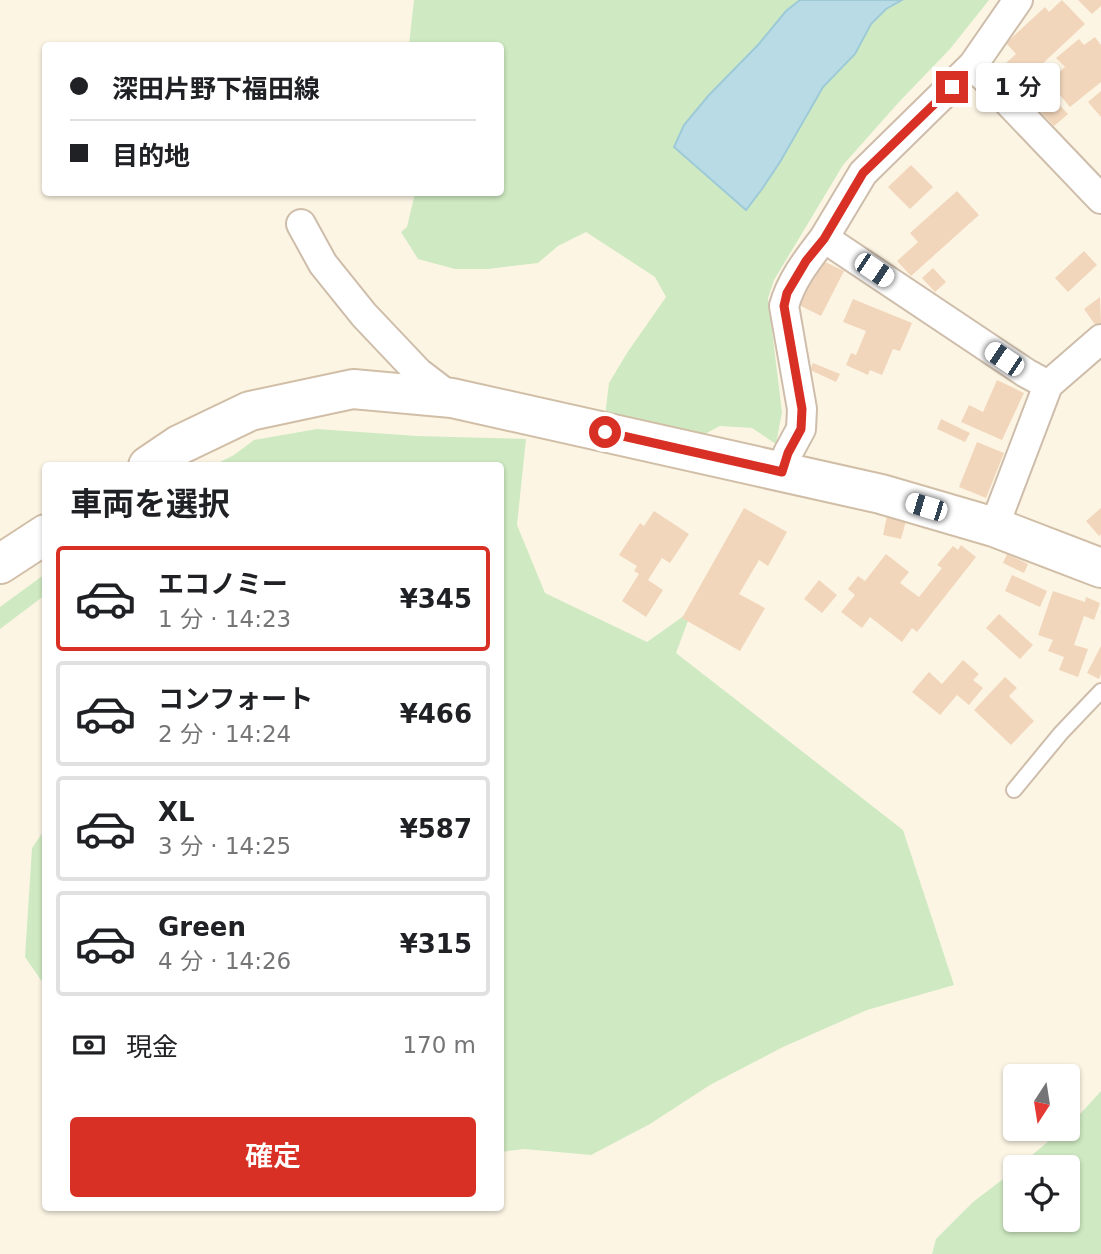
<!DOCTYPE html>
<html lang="ja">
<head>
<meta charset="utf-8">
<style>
	body { margin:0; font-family:"DejaVu Sans","Noto Sans JP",sans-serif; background:#f6f6f6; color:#202124; height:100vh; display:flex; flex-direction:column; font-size:26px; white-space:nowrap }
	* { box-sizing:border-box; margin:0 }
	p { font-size:23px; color:#757577 }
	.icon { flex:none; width:38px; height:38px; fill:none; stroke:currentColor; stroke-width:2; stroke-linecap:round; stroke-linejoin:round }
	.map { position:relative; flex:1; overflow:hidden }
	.drawer { position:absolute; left:42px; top:462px; width:462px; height:749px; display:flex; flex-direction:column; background:#fff; border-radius:7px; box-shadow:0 2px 5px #0004 }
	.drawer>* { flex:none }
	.top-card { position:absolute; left:42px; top:42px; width:462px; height:154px; border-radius:7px; box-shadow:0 2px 5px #0004; display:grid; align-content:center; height:154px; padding:0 28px; background:#fff }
	.needle { width:46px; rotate:192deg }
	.buttons { position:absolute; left:1003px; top:1064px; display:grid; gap:14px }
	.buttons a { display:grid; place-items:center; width:77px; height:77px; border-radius:7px; background:#fff; box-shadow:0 2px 5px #0004; font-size:35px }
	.end { position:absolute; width:32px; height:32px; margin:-16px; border:9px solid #d93025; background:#fff; box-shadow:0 0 0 4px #fff }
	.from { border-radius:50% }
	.bubble { position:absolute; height:49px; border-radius:7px; background:#fff; box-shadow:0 2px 5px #0004; font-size:23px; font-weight:600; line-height:49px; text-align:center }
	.car { position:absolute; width:21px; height:42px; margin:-21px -10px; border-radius:9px; box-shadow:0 0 5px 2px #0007; background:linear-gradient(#fff 24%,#345 0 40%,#fff 0 76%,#345 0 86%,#fff 0) }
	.top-card b { display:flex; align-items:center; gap:24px; height:66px; font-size:26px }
	.top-card b+b { border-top:2px solid #e0e0e0 }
	.top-card i { width:18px; height:18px; background:#202124 }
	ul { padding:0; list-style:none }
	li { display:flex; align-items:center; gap:21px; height:105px; margin:0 14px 10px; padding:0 14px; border:4px solid #e0e0e0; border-radius:7px }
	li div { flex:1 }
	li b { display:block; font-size:26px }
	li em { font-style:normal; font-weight:600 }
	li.current { border-color:#d93025 }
	li>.icon { width:63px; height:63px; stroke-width:1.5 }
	h2 { padding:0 28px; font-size:32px; line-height:84px }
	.pay { display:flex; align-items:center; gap:18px; height:77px; padding:0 28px; font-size:26px }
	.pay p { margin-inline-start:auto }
	.button { display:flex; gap:14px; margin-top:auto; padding:14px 28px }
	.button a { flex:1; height:80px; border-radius:7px; background:#d93025; color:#fff; font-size:28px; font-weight:600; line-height:80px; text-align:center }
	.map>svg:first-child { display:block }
</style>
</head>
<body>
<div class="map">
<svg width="1101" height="1254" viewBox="0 0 1101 1254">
	<rect width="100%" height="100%" fill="#fcf5e4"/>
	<path fill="#cfeac2" d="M414 0H989L950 49 899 102 843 165 774 280 768 298 782 412 776 444 752 428 720 426 701 436 605 416 609 383 627 353 666 297 655 277 586 232 558 246 538 263 488 269H455L418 259 401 232 407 227 415 193 500 192V46L409 45Z
		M317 429 417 436 526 439 517 525 545 593 647 642 692 610 676 653 903 830 954 985 867 1010 783 1047 710 1085 650 1124 591 1155 524 1149 501 1152 500 466H212L234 455 254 440Z
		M45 574V595L0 629V607Z
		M45 829V986L25 957 32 848Z
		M1101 1091V1254H932L936 1239 973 1202 1015 1170V1220H1068V1167H1018L1063 1129H1068V1125L1081 1113Z"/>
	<path fill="#b8dbe6" stroke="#9ecad8" stroke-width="2" d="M800 0H902L886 9 871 24 855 54 823 87 780 162 762 189 746 210 674 147 684 125 709 95 758 45 786 11Z"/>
	<path fill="#f2d6bb" d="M1062 0 1085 24 1024 81 1006 63 1016 54 1006 43 1045 7 1049 12Z
		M1078 0H1101V6L1092 14Z
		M1095 37 1101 45V82L1070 107 1048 81 1065 67 1056 58 1079 39 1084 45Z
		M1101 91V117L1088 102Z
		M1052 97 1068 114 1054 126 1039 110Z
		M911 165 933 187 910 209 888 187Z
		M957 191 979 215 911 276 897 261 918 242 910 233Z
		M1084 251 1097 265 1068 292 1055 278Z
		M821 260 844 271 821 316 799 305Z
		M933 268 946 282 935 292 922 278Z
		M1100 297 1101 323 1096 326 1084 309Z
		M853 299 912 323 900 351 893 349 882 375 870 370 868 375 846 365 851 353 856 355 866 331 843 322Z
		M813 363 840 374 836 382 810 370Z
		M997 380 1024 393 1002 440 961 422 969 405 983 412Z
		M941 419 970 433 965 442 937 429Z
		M977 442 1004 453 986 498 959 487Z
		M744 508 787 532 768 566 759 560 739 594 765 608 740 651 682 618Z
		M1101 508V534L1099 536 1086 521Z
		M654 511 689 534 670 563 662 558 648 580 663 590 646 617 622 601 639 574 634 571 637 566 619 555 640 523 644 526Z
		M887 516 906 521 901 539 883 535Z
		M961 545 976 557 917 632 912 628 902 642 870 617 862 628 841 612 855 595 848 589 858 576 865 581 886 554 909 572 900 583 919 597 942 568 937 565 953 546 958 550Z
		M1007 554 1028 564 1024 573 1003 563Z
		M1012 575 1047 591 1040 607 1005 591Z
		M819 580 837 595 822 613 804 599Z
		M1053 591 1085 602 1086 597 1100 603 1094 620 1084 616 1074 645 1088 649 1078 677 1059 670 1064 657 1048 651 1053 640 1038 635Z
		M999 614 1033 645 1020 659 986 628Z
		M1101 646V674L1099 679 1087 673Z
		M963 660 979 674 973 680 983 688 969 705 957 695 940 715 912 692 929 672 942 684Z
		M1005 677 1017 688 1009 696 1034 721 1011 745 974 710Z"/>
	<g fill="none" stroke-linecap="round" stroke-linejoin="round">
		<defs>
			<path id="lane" d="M1014 790 1061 733 1101 691"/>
			<path id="street" d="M1018 0 973 65 863 173 824 238 1026 373 1048 385
				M973 65 1101 199
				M301 224 323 264 364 315 418 372 452 398
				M782 472 788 453 801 429 802 409 784 306C791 280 808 259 824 238
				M994 527 1048 385 1101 339"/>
			<path id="secondary" d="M148 466 179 445 250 411 353 389 452 398 881 494 994 527 1101 568
				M0 564 46 534"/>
		</defs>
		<use href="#lane" stroke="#cebdaa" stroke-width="18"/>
		<use href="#street" stroke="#cebdaa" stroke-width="32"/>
		<use href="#secondary" stroke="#d1bea7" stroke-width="42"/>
		<use href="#lane" stroke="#fff" stroke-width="14"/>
		<use href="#street" stroke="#fff" stroke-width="28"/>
		<use href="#secondary" stroke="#fff" stroke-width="38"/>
	</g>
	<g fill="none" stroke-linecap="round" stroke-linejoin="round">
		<path stroke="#d93025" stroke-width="9" d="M605 432 782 472 788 453 801 429 802 409 784 306 787 293 806 261 824 239 863 173 952 87"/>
	</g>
</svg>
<div class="buttons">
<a><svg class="needle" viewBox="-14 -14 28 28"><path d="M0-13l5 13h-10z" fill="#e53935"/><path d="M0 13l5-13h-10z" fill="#757577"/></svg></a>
<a><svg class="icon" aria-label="locate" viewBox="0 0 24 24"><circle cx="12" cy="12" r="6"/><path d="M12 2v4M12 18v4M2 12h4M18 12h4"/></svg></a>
</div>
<i class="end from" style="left:605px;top:432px"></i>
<i class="end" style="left:952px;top:87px"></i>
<div class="bubble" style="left:976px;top:63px;width:84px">1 分</div>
<i class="car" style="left:874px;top:270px;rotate:124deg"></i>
<i class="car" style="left:1004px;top:359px;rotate:304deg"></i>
<i class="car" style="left:926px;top:507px;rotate:287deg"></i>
<div class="top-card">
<b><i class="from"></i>深田片野下福田線</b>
<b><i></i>目的地</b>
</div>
<section class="drawer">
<h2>車両を選択</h2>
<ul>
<li class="current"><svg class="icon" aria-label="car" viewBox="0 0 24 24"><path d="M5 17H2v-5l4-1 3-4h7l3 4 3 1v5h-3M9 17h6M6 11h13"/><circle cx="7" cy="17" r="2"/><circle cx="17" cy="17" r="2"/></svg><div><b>エコノミー</b><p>1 分 · 14:23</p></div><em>¥345</em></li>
<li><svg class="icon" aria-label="car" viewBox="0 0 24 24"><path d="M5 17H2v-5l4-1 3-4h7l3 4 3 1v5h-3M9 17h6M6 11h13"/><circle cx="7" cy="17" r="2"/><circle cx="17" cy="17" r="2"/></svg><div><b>コンフォート</b><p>2 分 · 14:24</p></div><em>¥466</em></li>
<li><svg class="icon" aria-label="car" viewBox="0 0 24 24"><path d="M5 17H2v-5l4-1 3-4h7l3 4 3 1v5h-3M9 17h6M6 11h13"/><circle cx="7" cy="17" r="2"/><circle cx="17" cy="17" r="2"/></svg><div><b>XL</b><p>3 分 · 14:25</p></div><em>¥587</em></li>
<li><svg class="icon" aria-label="car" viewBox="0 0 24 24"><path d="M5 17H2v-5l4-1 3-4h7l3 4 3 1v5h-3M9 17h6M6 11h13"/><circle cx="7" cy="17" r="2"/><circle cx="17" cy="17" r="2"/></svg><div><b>Green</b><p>4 分 · 14:26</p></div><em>¥315</em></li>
</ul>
<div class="pay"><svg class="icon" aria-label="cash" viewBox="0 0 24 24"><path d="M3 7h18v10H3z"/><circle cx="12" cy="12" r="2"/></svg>現金<p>170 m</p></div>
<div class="button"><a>確定</a></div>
</section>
</div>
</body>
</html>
